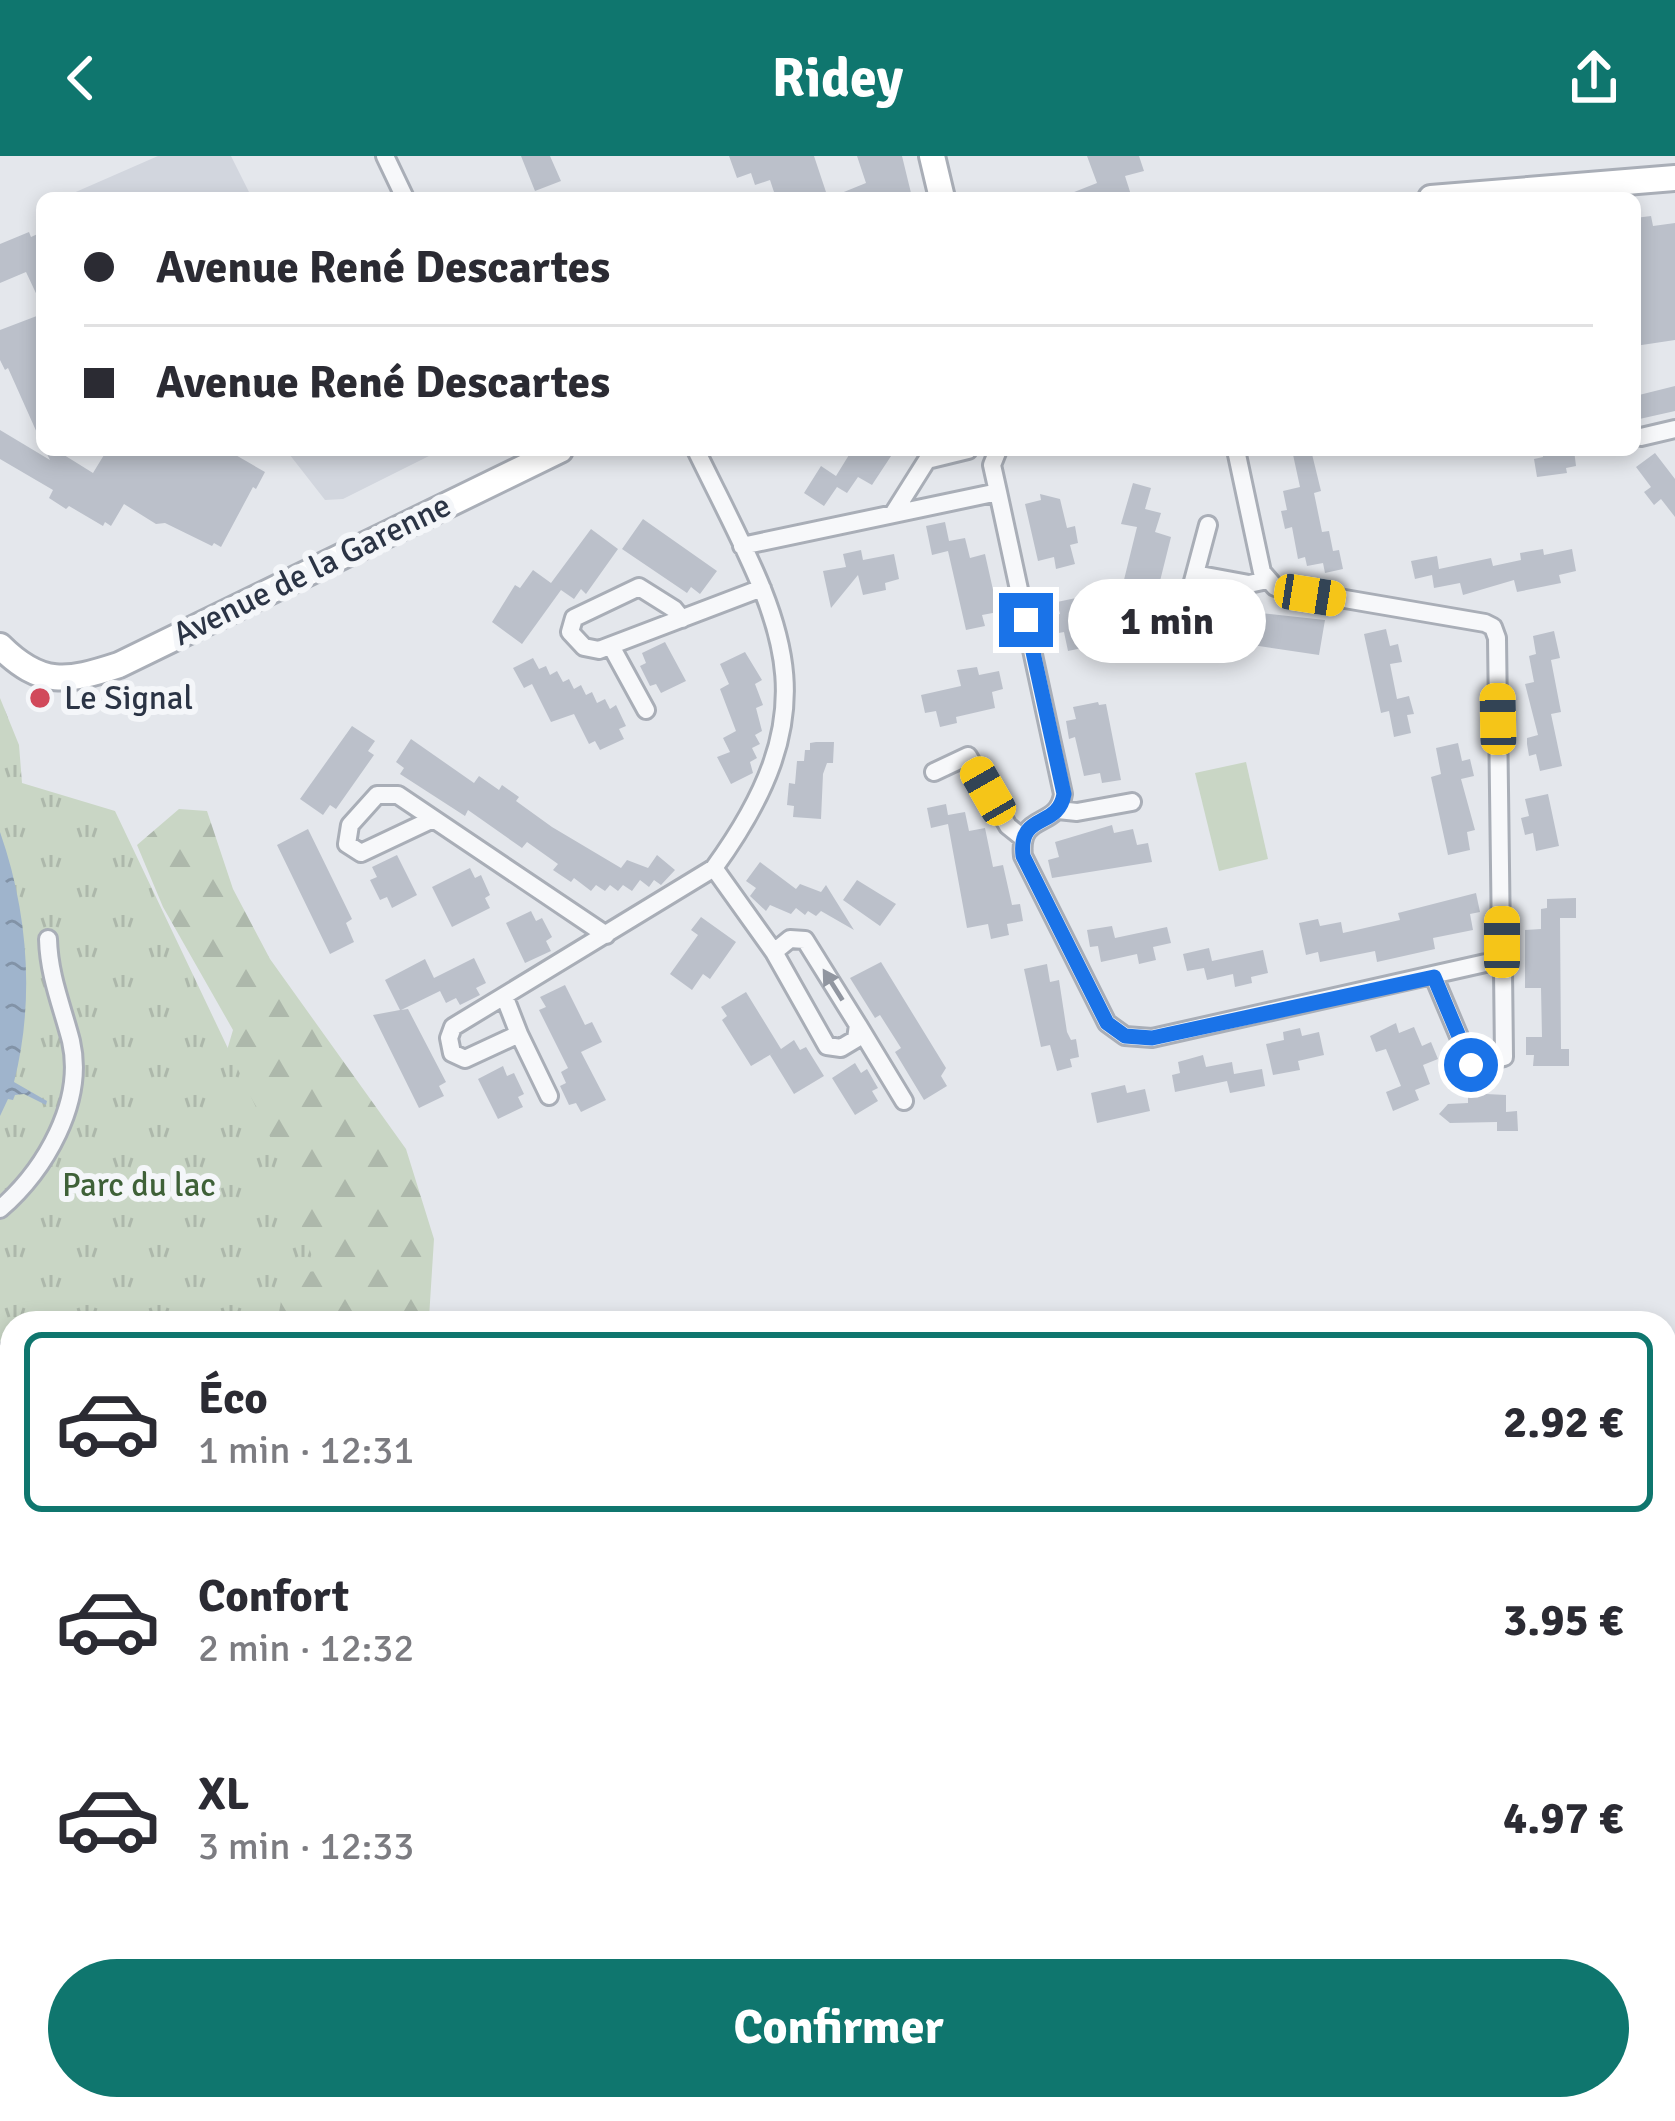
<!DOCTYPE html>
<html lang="fr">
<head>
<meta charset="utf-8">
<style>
	body { margin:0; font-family:Signika,sans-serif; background:#f7f7f7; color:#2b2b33; height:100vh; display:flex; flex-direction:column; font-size:45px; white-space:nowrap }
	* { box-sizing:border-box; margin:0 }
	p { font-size:39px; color:#7c7c81 }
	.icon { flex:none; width:66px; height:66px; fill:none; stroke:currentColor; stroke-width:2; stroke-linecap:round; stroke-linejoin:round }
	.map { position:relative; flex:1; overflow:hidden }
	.panel { position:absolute; left:0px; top:1155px; width:1677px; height:810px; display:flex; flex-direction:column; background:#fff; border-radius:36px 36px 0 0; box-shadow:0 6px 18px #0003 }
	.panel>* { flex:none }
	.guide { position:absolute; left:36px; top:36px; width:1605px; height:264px; border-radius:18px; box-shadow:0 6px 18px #0003; display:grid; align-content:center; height:264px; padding:0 48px; background:#fff }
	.end { position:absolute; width:54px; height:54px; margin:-27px; border:15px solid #1a73e8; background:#fff; box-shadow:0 0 0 6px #fff }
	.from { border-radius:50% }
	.bubble { position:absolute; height:84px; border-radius:42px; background:#fff; box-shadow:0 6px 18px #0003; font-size:39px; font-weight:700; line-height:84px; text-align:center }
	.car { position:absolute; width:36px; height:72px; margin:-36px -18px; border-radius:15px; box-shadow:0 0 9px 3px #0007; background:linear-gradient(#f5c518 24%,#345 0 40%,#f5c518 0 76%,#345 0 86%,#f5c518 0) }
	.guide b { display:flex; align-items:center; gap:42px; height:114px; font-size:45px }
	.guide b+b { border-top:3px solid #e1e1e2 }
	.guide i { width:30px; height:30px; background:#2b2b33 }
	ul { padding:21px 0 0; list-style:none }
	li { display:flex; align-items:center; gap:36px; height:180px; margin:0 24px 18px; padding:0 24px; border:6px solid transparent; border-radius:18px }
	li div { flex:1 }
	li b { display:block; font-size:45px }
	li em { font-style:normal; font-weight:700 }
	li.current { border-color:#0f766e }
	li>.icon { width:108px; height:108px; stroke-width:1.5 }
	.button { display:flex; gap:24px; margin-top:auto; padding:24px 48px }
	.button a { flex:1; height:138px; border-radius:72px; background:#0f766e; color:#fff; font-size:48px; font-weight:700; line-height:138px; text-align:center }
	header { display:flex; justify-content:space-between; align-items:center; height:156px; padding:0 48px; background:#0f766e; color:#fff; font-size:54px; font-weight:700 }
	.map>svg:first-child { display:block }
</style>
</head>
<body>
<header><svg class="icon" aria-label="back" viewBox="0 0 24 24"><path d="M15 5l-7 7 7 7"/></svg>Ridey<svg class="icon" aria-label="share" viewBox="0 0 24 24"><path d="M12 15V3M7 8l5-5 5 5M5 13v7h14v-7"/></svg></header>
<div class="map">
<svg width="1675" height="1965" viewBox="0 0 1675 1965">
	<defs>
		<pattern id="industrial-grid" width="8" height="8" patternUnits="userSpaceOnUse" patternTransform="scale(3)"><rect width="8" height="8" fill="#d2d6de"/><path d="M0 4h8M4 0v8" fill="none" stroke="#b4b8c0"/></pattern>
		<pattern id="forest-firs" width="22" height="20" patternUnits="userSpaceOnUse" patternTransform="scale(3)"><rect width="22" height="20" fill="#c9d6c5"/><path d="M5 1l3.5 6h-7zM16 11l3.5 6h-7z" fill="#adb8ab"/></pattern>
		<pattern id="park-tufts" width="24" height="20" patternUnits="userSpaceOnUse" patternTransform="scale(3)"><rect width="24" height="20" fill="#c9d6c5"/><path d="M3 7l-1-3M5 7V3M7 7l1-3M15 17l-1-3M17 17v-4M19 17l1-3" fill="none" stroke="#adb8ab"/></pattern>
		<pattern id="water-ripples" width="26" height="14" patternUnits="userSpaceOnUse" patternTransform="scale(3)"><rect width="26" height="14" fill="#9fb4cc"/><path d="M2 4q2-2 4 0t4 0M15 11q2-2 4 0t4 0" fill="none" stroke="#8293a7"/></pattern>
	</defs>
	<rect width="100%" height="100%" fill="#e4e7ec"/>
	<path fill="#d2d6de" d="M158 0H231L252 42H62Z
		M286 294H441L343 343 325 344Z
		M6 1484 12 1499V1953H155L154 1965H0V1485Z"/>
	<path fill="url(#industrial-grid)" d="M1665 1514 1675 1515V1965H321L325 1953H1665Z"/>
	<path fill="url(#forest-firs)" d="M179 653 207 655 233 733 270 803 406 993 434 1083 429 1162 355 1167H45L222 911 233 874 163 751 137 689Z"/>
	<path fill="url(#park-tufts)" d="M0 542 19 589 22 627 115 655 273 987 317 1115 286 1118 277 1167H12V1189L0 1190Z"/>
	<path fill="#c9d6c5" d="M1246 606 1268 703 1219 715 1195 617Z"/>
	<path fill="url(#water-ripples)" d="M0 676C28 756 35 844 14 926L47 945 46 949 24 938 15 939 13 944 8 943 0 960Z"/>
	<path fill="#bbc0ca" d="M521 0H550L561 25 535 35Z
		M729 0H814L828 42H776L770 24 755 29 751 17 737 22Z
		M857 0H902L911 37 898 42H829L866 27Z
		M1087 0H1139L1144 15 1125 20 1132 42H1059L1097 27Z
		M1651 60 1653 70 1675 67V184L1635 190V62Z
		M29 76 31 81 42 76V150L26 116 0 127V88Z
		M42 158V288L8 212 5 214 0 204V174Z
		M1675 230V255L1635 264V240Z
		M0 274 50 304 45 294H56L93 317 107 294H227L265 316 256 333 253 331 221 391 214 387 212 390 165 367 156 368 124 348 111 370 105 366 103 370 69 350 66 353 49 342 53 334 0 303Z
		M852 294H895L872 329 858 321 847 337 837 331 824 350 804 337 821 310 836 320Z
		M1292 294H1311L1321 335 1314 337 1322 376 1329 375 1333 395 1339 394 1343 413 1325 417 1323 407 1307 410 1305 401 1298 403 1292 371 1285 373 1281 355 1287 354 1283 335 1300 331Z
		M1542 294H1574L1576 310 1566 312 1567 317 1537 321 1534 303 1543 301Z
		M1655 297 1675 323V361L1661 343 1654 349 1644 336 1651 331 1636 311Z
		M1133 327 1151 332 1145 353 1161 357 1155 376 1171 381 1157 437 1141 433 1138 444 1120 440 1137 371 1121 368Z
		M1040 338 1060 343 1067 372 1075 370 1078 387 1070 389 1075 408 1056 413 1054 401 1038 405 1025 348 1041 344Z
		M643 363 717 415 700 438 691 431 687 437 622 393Z
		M945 366 949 385 965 382 970 402 985 398 998 456 982 459 985 470 966 474 948 395 932 399 926 370Z
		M591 373 618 393 586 438 581 433 574 443 561 434 522 488 492 466 515 429 520 432 533 414 551 427Z
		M1543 393 1544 399 1572 393 1576 415 1559 419 1561 427 1517 436 1514 424 1463 439 1460 427 1434 432 1432 419 1415 423 1411 405 1437 400 1439 413 1491 402 1493 410 1521 404 1520 397Z
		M861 394 863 404 894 398 899 423 885 427 886 434 863 439 858 419 831 452 823 415 846 411 843 398Z
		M1076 442 1087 491 1068 495 1064 476 1048 479 1043 461 1060 458 1057 446Z
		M1215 452 1325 464 1319 499 1239 487 1238 492 1198 486 1201 467 1213 469Z
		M1386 473 1390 490 1398 488 1402 506 1390 508 1397 543 1409 540 1414 558 1407 559 1411 577 1394 581 1389 555 1381 557 1364 478Z
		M1554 475 1560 502 1551 504 1561 556 1551 558 1562 610 1540 615 1536 598 1529 600 1527 588V582L1538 579 1525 528 1534 526 1529 500 1536 498 1533 480Z
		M665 486 686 525 661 537 656 528 650 530 640 510 646 507 642 497Z
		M745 496 762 524 755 528 763 549 756 552 762 575 755 579 760 588 752 592 757 602 750 606 753 617 731 628 717 601 730 596 723 582 736 575 720 533 729 528 720 508Z
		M533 502 539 513 546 510 550 519 557 515 563 526 569 523 574 533 581 529 586 539 592 536 597 547 605 543 610 553 616 549 626 570 619 573 624 583 600 594 595 585 589 588 574 558 551 566 532 528 524 532 513 512Z
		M977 511 979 519 999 515 1003 533 992 536 995 552 956 561 957 567 940 571 936 555 925 557 921 539 961 530 957 514Z
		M1098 546 1099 549 1106 548 1121 624 1102 627 1100 617 1084 620 1075 581 1069 583 1066 565 1076 563 1073 551Z
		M352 570 375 585 368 595 374 599 336 653 330 649 323 659 300 643Z
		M411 583 474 627 479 620 499 634 502 629 519 641 516 645 552 671 621 712 627 704 648 712 657 699 675 714 661 729 654 724 649 731 640 724 632 735 623 729 618 735 610 729 605 735 596 729 591 735 574 722 571 726 553 714 558 708 527 686 522 692 468 654 465 660 400 618 404 612 396 606Z
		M816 586H834L833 607H827L823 618 821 663 793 661 794 650 787 649 789 627 795 628 797 605H804L805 594H810V587Z
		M1458 587 1462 605 1470 603 1474 620 1461 623 1475 674 1467 676 1470 694 1448 699 1431 621 1441 618 1436 592Z
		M1548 638 1559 690 1536 695 1533 677 1525 679 1521 662 1529 660 1525 643Z
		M946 648 948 659 965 656 969 675 985 672 993 711 1003 709 1012 749 1020 748 1023 765 1007 768 1009 779 991 783 988 768 967 772 948 668 931 672 927 652Z
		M1112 669 1114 677 1133 673 1137 689 1148 687 1152 706 1052 722 1048 704 1059 701 1055 686Z
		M308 673 352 763 346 767 354 786 330 798 277 689Z
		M397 699 417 739 392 752 387 741 380 744 370 724 377 721 372 711Z
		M760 706 796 733 800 728 821 736 826 729 854 774 821 755 816 760 808 755 805 759 796 752 791 758 770 749 766 755 750 740 756 732 746 725Z
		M470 712 475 722 481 719 490 739 485 742 490 752 452 771 432 731Z
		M857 724 896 748 880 770 843 744Z
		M1476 737 1480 756 1470 758 1473 774 1433 782 1435 793 1377 806 1375 795 1320 806 1318 796 1306 799 1299 767 1318 763 1320 770 1341 766 1343 777 1400 764 1398 757Z
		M1576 742V762H1560L1561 893H1569V910H1533L1534 899H1526V881H1542L1541 832H1525V774L1541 773V753L1547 752V743Z
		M531 755 536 765 542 762 552 781 546 785 551 795 525 807 506 767Z
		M701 761 736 786 710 823 703 818 692 834 670 818 698 779 691 774Z
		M1112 770 1115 782 1167 771 1171 787 1153 791 1156 804 1139 808 1137 798 1101 806 1098 790 1090 791 1087 774Z
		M1209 792 1212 805 1263 794 1268 817 1251 821 1252 827 1235 831 1233 818 1207 824 1204 812 1187 815 1183 798Z
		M474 802 486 827 476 832 480 839 460 849 456 842 446 847 440 835 401 854 408 853 446 926 439 930 444 940 419 952 373 859 400 854 385 824 425 803 434 822Z
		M881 806 946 912 941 920 947 930 924 944 895 896 901 892 880 859 875 862 850 822Z
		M1047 808 1050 826 1059 824 1067 876 1071 884 1076 883 1079 901 1070 903 1072 911 1057 915 1050 889 1041 891 1024 813Z
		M565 829 585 869 592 866 602 886 581 896 606 944 581 956 576 947 569 949 560 930 566 927 561 916 568 912 539 854 546 851 540 841Z
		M746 836 781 893 794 884 800 894 806 891 824 920 794 938 770 899 775 896 751 910 722 864 727 860 721 851Z
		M1396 867 1399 877 1414 871 1422 890 1431 886 1438 903 1423 909 1430 928 1415 934 1419 944 1393 955 1386 936 1401 930 1386 893 1376 896 1370 880Z
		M1300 872 1302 880 1319 876 1324 899 1298 905 1300 914 1273 919 1266 888 1284 884 1283 876Z
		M1203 899 1206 911 1232 906 1234 918 1262 913 1265 930 1230 937 1227 925 1175 936 1172 919 1180 917 1178 906Z
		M855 907 861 917 867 913 878 932 872 935 878 945 855 959 832 922Z
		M503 910 507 920 514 917 524 938 518 941 523 951 498 963 478 923Z
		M1125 929 1127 937 1145 933 1150 955 1097 967 1091 937Z
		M1468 931H1486V938L1506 939V956L1517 955 1518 975H1497V966L1450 967 1439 958 1448 948 1468 947Z"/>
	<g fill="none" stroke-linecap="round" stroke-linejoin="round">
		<defs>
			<path id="street" d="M385 0 405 42
				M1641 281 1675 273
				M998 336 1063 638C1058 674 1018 655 1023 700L1107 867 1125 880 1152 882 1490 806 1500 794 1501 786 1497 482 1493 471 1485 467 1275 431 1262 416 1236 294
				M893 358 927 304 968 294
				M742 390 998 336 992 309 998 294
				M1195 418 1249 428 1267 424
				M1189 440 1208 369
				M682 463 674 453 639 431 574 462 570 476 584 491 599 494C653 474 707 453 762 432
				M611 490 646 554
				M934 616 968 600 1008 670 1023 682
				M1058 654 1077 656 1132 646
				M433 663 361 697 347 688 350 669 377 639H398L606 779
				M714 712 774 796 827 890 841 892 856 883 858 869 805 784 790 783 774 796
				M1434 821 1471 909 1504 901 1503 814 1495 801
				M505 842 519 878 465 903 452 897 449 882 453 871 714 712C838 541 778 463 696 294
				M858 869 904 945
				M519 878 549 940
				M0 1053C45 1014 85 946 71 885 62 850 49 820 48 783
				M0 1197 12 1195
				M0 1458 12 1459
				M1297 1953 1306 1965"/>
			<path id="secondary" d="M932 0 942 42
				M1431 42 1675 22
				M0 490C41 531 67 526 119 509L560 294
				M1665 1274H1675
				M1665 1310H1675
				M0 1872 12 1871
				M0 1898 12 1896
				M780 1953 789 1965
				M192 1965 194 1953
				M248 1965 250 1953"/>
		</defs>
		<use href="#street" stroke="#a9aeb7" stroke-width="22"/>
		<use href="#secondary" stroke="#a9aeb7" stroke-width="30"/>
		<use href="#street" stroke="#f7f8fa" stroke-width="16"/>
		<use href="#secondary" stroke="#fff" stroke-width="24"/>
		<path stroke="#7d8696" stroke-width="3" d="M1665 1337 1675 1338
			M285 1965 287 1953"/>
	</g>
	<defs><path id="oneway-solid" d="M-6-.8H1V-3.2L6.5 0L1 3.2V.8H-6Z" transform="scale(3)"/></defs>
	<use fill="#9196a0" href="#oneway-solid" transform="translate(833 829) rotate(-122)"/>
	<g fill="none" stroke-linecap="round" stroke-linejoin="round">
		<path stroke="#1a73e8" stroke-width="15" d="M1026 464 1064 638C1058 674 1018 655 1023 700L1107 867 1125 880 1152 882 1434 821 1471 909"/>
	</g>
	<circle fill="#d1495b" stroke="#f4f6f9" stroke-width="4.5" cx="40" cy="542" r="12"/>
	<g text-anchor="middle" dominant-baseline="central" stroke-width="12" stroke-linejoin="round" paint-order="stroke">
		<g font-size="33" fill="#2b3445" stroke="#f4f6f9">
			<text transform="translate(312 414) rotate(-26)">Avenue de la Garenne</text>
		</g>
		<g font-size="33" fill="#2b3445" stroke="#f4f6f9" text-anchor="start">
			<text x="64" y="542">Le Signal</text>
		</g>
		<g font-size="33" fill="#3f6138" stroke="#f4f6f9">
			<text x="139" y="1029">Parc du lac</text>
		</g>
	</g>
</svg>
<i class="end from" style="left:1471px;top:909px"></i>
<i class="end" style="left:1026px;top:464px"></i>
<div class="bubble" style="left:1068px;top:423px;width:198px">1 min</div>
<i class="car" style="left:1310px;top:439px;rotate:99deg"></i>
<i class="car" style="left:1498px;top:563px;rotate:359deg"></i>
<i class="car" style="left:988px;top:635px;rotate:330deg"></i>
<i class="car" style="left:1502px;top:786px;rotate:0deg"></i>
<div class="guide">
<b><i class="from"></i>Avenue René Descartes</b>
<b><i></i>Avenue René Descartes</b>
</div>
<section class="panel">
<ul>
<li class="current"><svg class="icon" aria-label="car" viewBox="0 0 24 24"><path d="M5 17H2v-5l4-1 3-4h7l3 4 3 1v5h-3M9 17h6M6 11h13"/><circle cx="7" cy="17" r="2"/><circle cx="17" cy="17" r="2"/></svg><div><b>Éco</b><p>1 min · 12:31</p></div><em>2.92 €</em></li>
<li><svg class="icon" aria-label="car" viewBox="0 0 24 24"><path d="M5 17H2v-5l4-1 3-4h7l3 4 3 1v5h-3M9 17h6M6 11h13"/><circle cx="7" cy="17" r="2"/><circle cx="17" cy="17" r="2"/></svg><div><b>Confort</b><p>2 min · 12:32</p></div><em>3.95 €</em></li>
<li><svg class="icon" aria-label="car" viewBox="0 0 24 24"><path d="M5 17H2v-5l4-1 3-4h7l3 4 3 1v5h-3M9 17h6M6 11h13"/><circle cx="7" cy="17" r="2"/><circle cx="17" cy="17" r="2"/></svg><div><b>XL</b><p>3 min · 12:33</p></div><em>4.97 €</em></li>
</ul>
<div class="button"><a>Confirmer</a></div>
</section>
</div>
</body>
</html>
